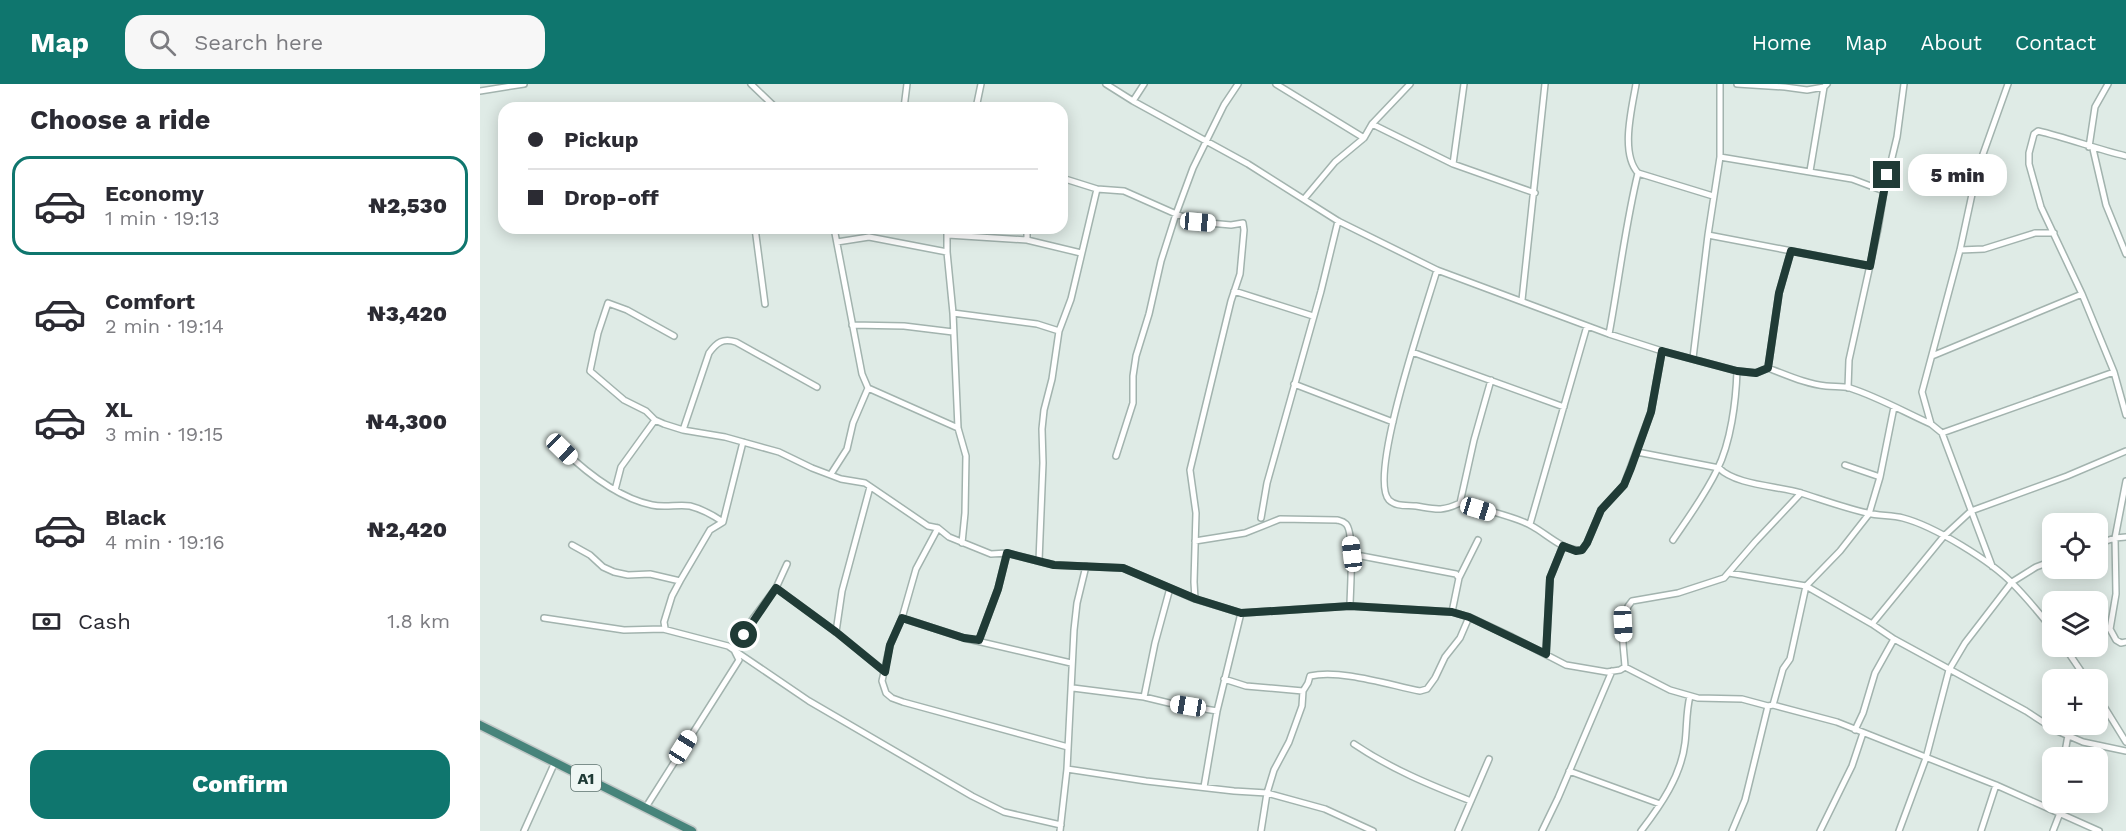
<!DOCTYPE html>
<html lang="en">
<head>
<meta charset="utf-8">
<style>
	body { margin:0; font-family:"Work Sans",sans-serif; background:#f7f7f7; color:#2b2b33; height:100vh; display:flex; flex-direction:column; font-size:22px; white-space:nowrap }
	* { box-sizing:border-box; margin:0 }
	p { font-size:20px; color:#7c7c81 }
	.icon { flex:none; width:33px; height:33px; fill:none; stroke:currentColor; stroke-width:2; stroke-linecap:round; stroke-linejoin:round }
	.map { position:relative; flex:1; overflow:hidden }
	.details { display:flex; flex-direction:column; background:#fff; width:480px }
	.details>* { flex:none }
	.guide { position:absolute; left:18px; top:18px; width:570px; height:132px; border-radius:18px; box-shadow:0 3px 15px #0003; display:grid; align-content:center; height:132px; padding:0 30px; background:#fff }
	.buttons { position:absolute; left:1562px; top:429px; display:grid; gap:12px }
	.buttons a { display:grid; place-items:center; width:66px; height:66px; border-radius:12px; background:#fff; box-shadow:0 3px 15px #0003; font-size:30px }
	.end { position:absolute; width:27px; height:27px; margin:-14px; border:8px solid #203b36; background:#fff; box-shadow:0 0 0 3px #fff }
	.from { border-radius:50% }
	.bubble { position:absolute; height:42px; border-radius:18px; background:#fff; box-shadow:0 3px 15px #0003; font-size:20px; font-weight:800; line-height:42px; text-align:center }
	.car { position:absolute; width:18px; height:36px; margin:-18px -9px; border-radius:8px; box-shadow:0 0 4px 2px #0007; background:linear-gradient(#fff 24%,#345 0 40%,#fff 0 76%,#345 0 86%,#fff 0) }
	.guide b { display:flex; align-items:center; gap:21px; height:57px; font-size:22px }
	.guide b+b { border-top:2px solid #e1e1e2 }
	.guide i { width:15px; height:15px; background:#2b2b33 }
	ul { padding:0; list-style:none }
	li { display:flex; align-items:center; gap:18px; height:99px; margin:0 12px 9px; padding:0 18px; border:3px solid transparent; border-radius:18px }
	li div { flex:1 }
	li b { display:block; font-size:22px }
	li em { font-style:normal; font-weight:800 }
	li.selected { border-color:#0f766e }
	li>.icon { width:54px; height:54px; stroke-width:1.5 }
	h2 { padding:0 30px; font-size:27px; line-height:72px }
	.pay { display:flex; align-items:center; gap:15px; height:66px; padding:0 30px; font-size:22px }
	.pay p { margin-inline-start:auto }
	.button { display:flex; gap:12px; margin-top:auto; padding:12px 30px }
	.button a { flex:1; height:69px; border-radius:18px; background:#0f766e; color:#fff; font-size:24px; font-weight:800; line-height:69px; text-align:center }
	header { display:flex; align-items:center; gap:36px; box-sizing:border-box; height:84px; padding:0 30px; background:#0f766e; color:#fff }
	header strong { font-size:28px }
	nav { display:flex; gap:33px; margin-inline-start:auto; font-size:21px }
	.search { width:420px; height:54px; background:#f7f7f7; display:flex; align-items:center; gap:15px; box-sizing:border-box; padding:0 21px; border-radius:18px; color:#7c7c81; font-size:22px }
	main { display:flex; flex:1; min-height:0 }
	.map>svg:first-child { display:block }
</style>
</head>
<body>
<header>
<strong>Map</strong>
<div class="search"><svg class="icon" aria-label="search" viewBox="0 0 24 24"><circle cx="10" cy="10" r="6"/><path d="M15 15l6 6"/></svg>Search here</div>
<nav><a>Home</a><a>Map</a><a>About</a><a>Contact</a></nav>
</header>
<main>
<section class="details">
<h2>Choose a ride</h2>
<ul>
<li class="selected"><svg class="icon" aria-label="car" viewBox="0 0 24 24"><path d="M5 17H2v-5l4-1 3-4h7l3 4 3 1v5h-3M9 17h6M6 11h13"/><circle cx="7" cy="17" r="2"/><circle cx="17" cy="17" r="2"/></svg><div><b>Economy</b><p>1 min · 19:13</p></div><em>₦2,530</em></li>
<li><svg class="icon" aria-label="car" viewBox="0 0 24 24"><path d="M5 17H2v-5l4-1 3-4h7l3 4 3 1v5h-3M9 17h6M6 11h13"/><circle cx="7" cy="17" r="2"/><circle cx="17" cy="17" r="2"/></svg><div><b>Comfort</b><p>2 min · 19:14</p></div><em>₦3,420</em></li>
<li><svg class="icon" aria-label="car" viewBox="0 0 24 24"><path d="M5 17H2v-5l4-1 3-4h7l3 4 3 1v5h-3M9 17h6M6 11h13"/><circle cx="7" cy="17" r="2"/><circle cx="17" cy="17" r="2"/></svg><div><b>XL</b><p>3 min · 19:15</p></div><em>₦4,300</em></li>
<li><svg class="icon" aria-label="car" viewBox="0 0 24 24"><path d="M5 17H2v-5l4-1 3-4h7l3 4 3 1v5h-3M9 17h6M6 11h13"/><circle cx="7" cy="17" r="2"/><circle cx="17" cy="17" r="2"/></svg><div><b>Black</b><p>4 min · 19:16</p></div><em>₦2,420</em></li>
</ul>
<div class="pay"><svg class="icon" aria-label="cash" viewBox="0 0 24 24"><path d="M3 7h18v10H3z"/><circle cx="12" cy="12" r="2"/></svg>Cash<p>1.8 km</p></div>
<div class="button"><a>Confirm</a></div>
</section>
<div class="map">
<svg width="1646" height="747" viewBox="0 0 1646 747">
	<rect width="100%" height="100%" fill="#dfebe6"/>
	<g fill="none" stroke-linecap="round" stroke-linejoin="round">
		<defs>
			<path id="minor" d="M271 0 296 24
				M626 0 653 17 768 80 858 137 957 186 1129 250 1182 267 1257 287 1276 289 1288 284C1307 291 1326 300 1346 302 1354 303 1362 302 1370 304 1398 313 1424 328 1451 340
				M796 0 884 54
				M984 0 973 80 1055 109
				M1156 0C1152 24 1140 69 1158 89L1233 112
				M1257 0 1305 3 1327 6 1344 3 1347 0
				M0 7 44 0
				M653 17 664 0
				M424 24 427 0
				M496 24 501 0
				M892 40 973 80
				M1609 63 1615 23 1628 0
				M1613 65 1626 121 1646 170
				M1646 72C1616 65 1588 54 1558 47L1554 50 1549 69V80L1561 123 1602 210 1634 288 1646 331
				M1240 73 1372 95 1404 107
				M1330 87 1344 3
				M582 94 617 105 644 107 696 130 718 138 751 141 763 139 764 146 760 190 751 217 710 386 716 429 714 498 715 515
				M824 115 855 78 884 54 892 40 930 0
				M275 144 285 220
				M354 144 382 290 388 304 478 344
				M467 144V168L473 229 478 344 486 372 485 429 482 459
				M547 144V156
				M468 151 547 156 601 169
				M1228 151 1390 182
				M357 158 389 153 467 168
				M1480 166 1504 165 1555 149H1574
				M957 186C947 221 887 393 909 416 916 423 927 421 936 422 955 425 961 428 980 419 1000 425 1035 432 1052 442 1067 450 1084 468 1102 466L1107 459 1121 426 1144 401 1171 328 1182 267
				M754 207 833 232
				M1042 216 1065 0
				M473 229 557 240 579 247
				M372 241 424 242 473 248
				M1129 250C1139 197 1145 142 1158 89
				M194 252 147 226 128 219 118 249 110 287 144 316 166 327 175 336 184 340 203 346 245 353 299 368 332 384 361 395 385 399 448 442 458 444 469 453 511 470 527 469 574 481 643 484 715 515 761 529 870 522 972 528 989 533 1032 553 1086 581 1127 588 1140 586 1145 583 1190 606 1218 614 1262 615 1288 622 1293 621 1357 638 1516 701 1619 747
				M932 268 1084 323
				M1452 272 1602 210
				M1213 274 1228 151 1240 73V0
				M1288 284 1299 209 1311 167
				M814 300 913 338
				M1368 304 1369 276 1398 145 1404 107 1417 53 1424 0
				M203 346 229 269C237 258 243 254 256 258L337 303
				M1462 349 1634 288
				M82 365C107 389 138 414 172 421 185 424 198 420 210 422 222 425 233 431 243 438
				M1157 368 1239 384C1255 401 1298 402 1321 409 1343 416 1365 424 1387 429 1399 432 1412 431 1423 434 1454 442 1511 477 1533 500 1547 514 1560 530 1572 545
				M636 372 653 319V292L656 272 669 230 681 177 696 130 713 84 744 21 758 0
				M1365 381 1400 393
				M351 390 367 365 373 339 388 304
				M1646 397 1635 454 1636 510 1630 545 1636 556 1641 559 1646 558
				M135 406 141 383 175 336
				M980 419 994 356 1011 296
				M781 434 787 399 841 207 858 137
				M1050 440 1107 242
				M458 444 436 485 422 534 410 561 402 597 406 609 412 614 423 618 588 663
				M1193 456C1208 434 1225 411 1237 386 1251 358 1256 317 1257 287
				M715 457 765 449 800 435 857 436C861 437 863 437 866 440 875 449 870 507 870 522
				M1617 460 1635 454 1646 453
				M92 461 110 471 123 483 134 488 148 491 170 490 200 497
				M871 470 976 490 979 494 972 528
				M559 477 563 379 562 345 564 326 572 295 579 247 591 215 617 105
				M1512 482 1462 349 1451 340 1442 308 1480 166 1497 87 1528 0
				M1249 489 1326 502 1392 540 1414 555 1546 627 1575 646 1603 658 1646 667
				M979 494 998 456
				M296 504 356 548 404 587
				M64 534 144 546 183 545 248 562 329 617 492 712 524 728 581 741
				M422 534 484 554 591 579
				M1392 540 1464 452 1491 427 1587 392 1646 367
				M183 545 185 544 184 538 192 512 200 497 230 446 243 438 263 358
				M356 548 362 507 390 403
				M499 556 518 505 527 469
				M1584 562 1607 596
				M255 566 272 536 296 504 307 480
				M1066 570 1070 494 1083 462
				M1145 583C1144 563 1137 533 1152 517L1198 509 1244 494 1275 458 1321 409
				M744 595 766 602 823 607
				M593 604 664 613 689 619 737 627
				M1617 611 1646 658
				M664 613 675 559 690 504
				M1293 621 1303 585 1310 575 1326 502 1360 467 1389 430 1400 393 1414 323
				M1375 646 1383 629 1395 589 1414 555
				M874 660C911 685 950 701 991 717
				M1584 674 1588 651
				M587 685 666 697 754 707 787 709 845 725 893 747
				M1089 687 1180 720
				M724 703 737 627 761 529
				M166 723 259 576 255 568
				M44 747 75 678
				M580 747 587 685 594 546 597 519 606 482
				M781 747 787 709 794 686 809 658 822 622 823 607 828 599 830 592C861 585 909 601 940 607L947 605 955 594 965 573 980 554 989 533
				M978 747 1009 675
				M1062 747 1078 714 1132 587
				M1161 747C1181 721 1201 692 1205 659 1207 643 1206 628 1210 612
				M1252 747 1265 716 1288 622
				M1340 747 1372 682 1383 649
				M1419 747 1446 674 1469 586 1485 559 1532 498 1556 483 1572 477
				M1501 747 1516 701
				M1573 747 1580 729"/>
			<path id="trunk" d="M0 641 212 747"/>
		</defs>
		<use href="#minor" stroke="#a2b3ae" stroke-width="8"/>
		<use href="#trunk" stroke="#c1c8c7" stroke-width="11"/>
		<use href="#minor" stroke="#fff" stroke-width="5"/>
		<use href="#trunk" stroke="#47847b" stroke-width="8"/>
	</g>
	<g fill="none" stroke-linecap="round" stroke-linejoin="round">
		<path stroke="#203b36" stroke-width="8" d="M264 551 296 504 356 548 405 588 410 561 422 534 484 554 499 556 518 505 527 469 574 481 643 484 716 515 761 529 870 522 972 528 989 533 1066 570 1070 494 1083 462 1096 467 1102 466 1107 459 1121 426 1144 401 1151 384 1171 328 1182 267 1257 287 1276 289 1288 284 1299 209 1311 167 1390 182 1407 91"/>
	</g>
	<g text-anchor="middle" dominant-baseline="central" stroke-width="4.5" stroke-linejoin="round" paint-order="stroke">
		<rect fill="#eff7f4" stroke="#5e736f" stroke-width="1.5" x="91" y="681" width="30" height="26" rx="4.5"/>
		<g font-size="16" font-weight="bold" fill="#203b36">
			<text x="106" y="694">A1</text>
		</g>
	</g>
</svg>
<div class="buttons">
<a><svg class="icon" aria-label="locate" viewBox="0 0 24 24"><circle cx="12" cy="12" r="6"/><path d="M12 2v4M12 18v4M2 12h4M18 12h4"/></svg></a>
<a><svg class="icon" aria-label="layers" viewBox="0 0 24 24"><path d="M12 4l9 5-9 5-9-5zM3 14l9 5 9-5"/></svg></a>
<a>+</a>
<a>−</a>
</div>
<i class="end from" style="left:264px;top:551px"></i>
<i class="end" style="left:1407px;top:91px"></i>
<div class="bubble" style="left:1428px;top:70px;width:99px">5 min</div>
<i class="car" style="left:718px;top:138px;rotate:95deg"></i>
<i class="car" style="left:82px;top:365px;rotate:134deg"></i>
<i class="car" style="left:998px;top:425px;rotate:107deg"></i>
<i class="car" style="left:872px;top:470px;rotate:353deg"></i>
<i class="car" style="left:1143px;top:540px;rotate:177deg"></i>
<i class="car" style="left:708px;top:622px;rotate:279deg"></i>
<i class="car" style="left:203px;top:663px;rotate:32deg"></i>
<div class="guide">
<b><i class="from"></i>Pickup</b>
<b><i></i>Drop-off</b>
</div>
</div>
</main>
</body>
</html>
